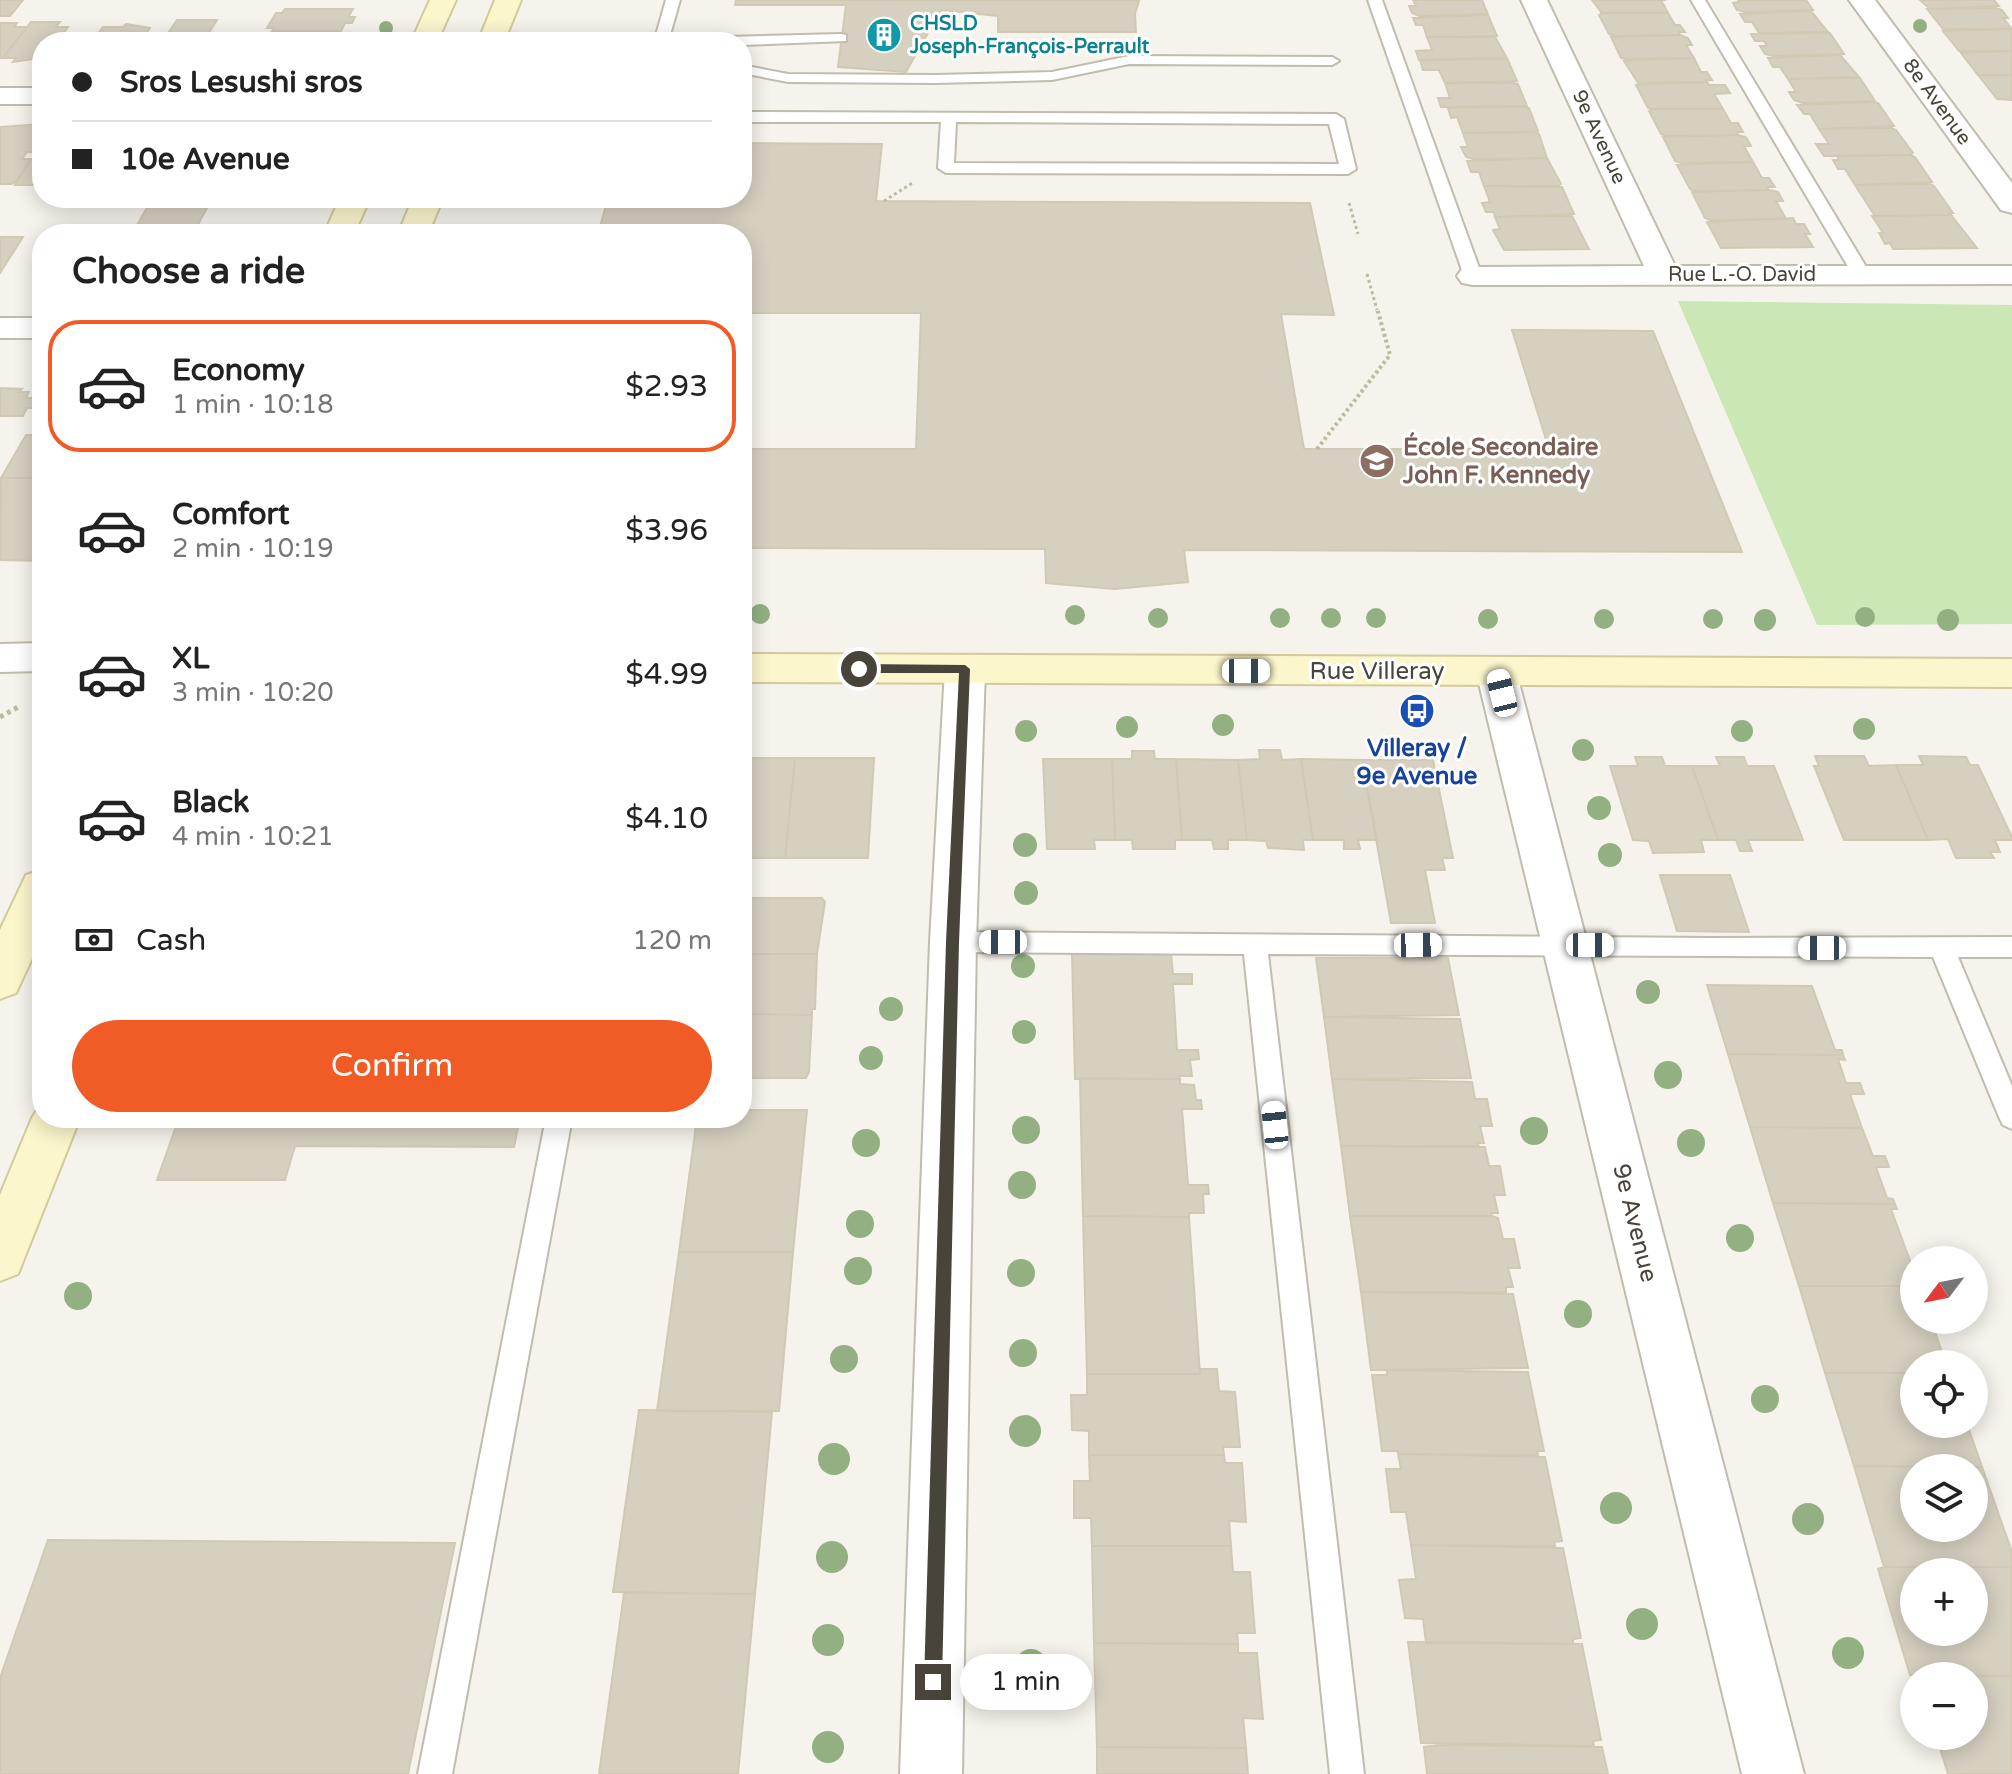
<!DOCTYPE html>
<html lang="en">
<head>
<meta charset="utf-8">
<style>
	body { margin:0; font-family:"Varela Round",sans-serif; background:#f2f2f2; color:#222; height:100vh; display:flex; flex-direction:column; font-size:30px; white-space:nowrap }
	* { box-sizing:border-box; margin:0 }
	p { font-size:26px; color:#767676 }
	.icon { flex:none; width:44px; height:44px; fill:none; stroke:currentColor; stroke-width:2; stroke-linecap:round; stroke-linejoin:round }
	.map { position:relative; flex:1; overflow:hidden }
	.details { position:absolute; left:32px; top:224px; width:720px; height:904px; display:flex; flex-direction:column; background:#fff; border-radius:32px; box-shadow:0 4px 20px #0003 }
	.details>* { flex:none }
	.top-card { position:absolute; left:32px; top:32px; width:720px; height:176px; border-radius:32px; box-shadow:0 4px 20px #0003; display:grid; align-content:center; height:176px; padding:0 40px; background:#fff }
	.needle { width:52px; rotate:238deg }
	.tools { position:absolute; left:1900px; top:1246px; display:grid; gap:16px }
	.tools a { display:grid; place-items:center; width:88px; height:88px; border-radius:50%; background:#fff; box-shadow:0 4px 20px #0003; font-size:40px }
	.end { position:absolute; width:36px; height:36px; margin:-18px; border:10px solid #494439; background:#fff; box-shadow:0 0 0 4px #fff }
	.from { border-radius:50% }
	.bubble { position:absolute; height:56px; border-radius:28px; background:#fff; box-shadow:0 4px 20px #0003; font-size:26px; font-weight:600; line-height:56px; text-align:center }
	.car { position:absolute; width:24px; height:48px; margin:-24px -12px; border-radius:10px; box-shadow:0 0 6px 2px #0007; background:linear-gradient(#fff 24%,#345 0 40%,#fff 0 76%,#345 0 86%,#fff 0) }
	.top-card b { display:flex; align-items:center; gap:28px; height:76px; font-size:30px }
	.top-card b+b { border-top:2px solid #e0e0e0 }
	.top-card i { width:20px; height:20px; background:#222 }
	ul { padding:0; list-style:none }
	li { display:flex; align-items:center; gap:24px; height:132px; margin:0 16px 12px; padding:0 24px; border:4px solid transparent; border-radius:32px }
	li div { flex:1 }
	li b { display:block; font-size:30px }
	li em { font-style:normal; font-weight:600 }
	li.current { border-color:#f15b26 }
	li>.icon { width:72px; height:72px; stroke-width:1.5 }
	h2 { padding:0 40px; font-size:36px; line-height:96px }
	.pay { display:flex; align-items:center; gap:20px; height:88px; padding:0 40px; font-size:30px }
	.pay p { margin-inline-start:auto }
	.cta { display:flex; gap:16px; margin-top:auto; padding:16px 40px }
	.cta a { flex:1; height:92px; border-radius:48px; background:#f15b26; color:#fff; font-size:32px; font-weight:600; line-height:92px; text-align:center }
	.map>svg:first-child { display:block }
</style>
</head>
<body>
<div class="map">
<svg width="2012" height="1774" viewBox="0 0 2012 1774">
	<rect width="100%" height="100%" fill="#f5f3eb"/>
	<path fill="#cbe7b6" d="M1678 301 2012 305V624L1817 625Z"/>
	<path fill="#d6d0c1" stroke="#d1c9b4" stroke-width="2" fill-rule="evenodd" d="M0 0H23L10 16H0Z
		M736 0H1130L1139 1 1135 14 1136 32H998V16L941 10 906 72 838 67 846 5H735Z
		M1413 0H1482L1488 14 1419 16 1412 13 1409 6H1416Z
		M1592 0H1666H1661L1668 13H1602Z
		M1738 0H1806L1813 10 1745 12 1737 10 1733 3 1739 2Z
		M1920 0H1994L1999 6 1930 9Z
		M1995 8 2002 10 2008 18H2003L2012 29H1943L1927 9Z
		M285 9H353L348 17H355L352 23H345L341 31H272L274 28H267L276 13H282Z
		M1811 11 1828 32 1759 33 1752 22H1745L1740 14Z
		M1602 13H1668L1675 25H1680L1685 32H1679L1680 35 1614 36 1609 34 1599 15Z
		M1485 15H1488L1497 36 1427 37 1423 25H1416L1413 18Z
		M177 20H217L203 42H162Z
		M31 22H60L56 27H68L60 38H70L67 42H42V58L13 62 16 58H3Z
		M0 23H17L14 27H27L3 58H0Z
		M126 24 150 28 140 42H92L103 27H123Z
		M2012 29V51H1959L1943 31Z
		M1830 33 1844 54 1773 56 1765 54 1760 46H1767L1764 41H1755L1751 34Z
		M1680 35 1688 38 1692 45H1686L1694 58 1626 59 1621 58 1611 37Z
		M1427 37H1495L1507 58 1419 60 1416 51 1432 50Z
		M205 38 273 39H336L335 42H203Z
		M2012 51V75H1978L1961 53Z
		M1840 55 1859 77 1788 79 1780 67H1773L1768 58Z
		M1694 58 1701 72H1707L1712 80H1706L1707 82 1638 83 1624 61Z
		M1504 59 1508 60 1517 81 1445 83 1439 70H1423L1420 60Z
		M1982 75H2012V100L1997 99 1979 76Z
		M1860 78 1875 101 1803 103 1794 100 1789 92H1796L1788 79Z
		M1707 82 1709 85H1725L1730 93 1714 94 1723 109H1652L1648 108 1636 85Z
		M1445 83H1514L1518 84 1527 106 1441 107 1438 98H1450Z
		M1873 102 1878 103 1894 126 1819 129 1810 114H1804L1797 105Z
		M1525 107 1529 108 1538 131 1535 132 1463 133 1457 117 1451 118 1448 108Z
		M1652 109H1723L1731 123H1738L1743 132H1737L1738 135 1665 136 1661 134 1649 111Z
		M42 124V142L36 152H27L22 159H31L17 180 12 184H0V127Z
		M1891 128 1896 130 1913 153 1910 155 1824 156 1816 144H1829L1819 129Z
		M1535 132 1539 134 1547 158 1474 159 1466 157 1461 147H1468L1463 133Z
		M1738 135 1746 137 1751 146H1744L1753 162 1681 163 1675 161 1663 137Z
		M742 143 882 144 876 201 1310 203 1334 315 1281 314 1304 449H1549L1512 330 1653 331 1742 552 1184 550 1188 582 1115 589 1046 583 1045 549 742 548V449H916L921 313H742V234H598L608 198H742Z
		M42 155V185H15L31 159H40Z
		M1910 155 1915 157 1932 182 1855 185 1845 169H1838L1833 160H1839L1837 156Z
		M1547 158 1561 184 1558 186H1484L1479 172H1471L1467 161Z
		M1753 162 1762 178H1769L1775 187H1767L1769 190 1695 191 1690 189 1677 165Z
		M1930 184 1934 186 1953 213H1949L1951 215 1875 216 1855 185Z
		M1484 186 1562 187 1574 214 1495 217 1494 212H1486L1482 203 1490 202Z
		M1769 190 1778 192 1783 201H1776L1786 219 1710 220 1705 218 1692 192Z
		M97 198H248L237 203 209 204 193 234H132L149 204H109Z
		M1951 215 1977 248 1893 249 1890 243 1885 244 1879 233H1883L1872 216Z
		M1572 216 1589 249 1504 250 1493 230 1500 229 1495 217Z
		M1793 218 1796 224H1804L1810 234H1805L1813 247 1721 248 1707 222Z
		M0 237H23L0 273Z
		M42 383V408H27L23 416H0V388L22 389 19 392H29L26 398H32Z
		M26 435H42V478H1Z
		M1 478H42V561L0 560Z
		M1259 750H1280L1282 760 1301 759 1313 840H1303L1304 850 1268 848 1266 841 1247 840 1238 760 1260 759Z
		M1132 751H1154L1155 759H1176L1182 840H1175V849H1133L1132 840H1115L1112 759H1132Z
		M1815 756H1864L1869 766 1896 765 1928 840H1844L1814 766H1819Z
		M1919 756 1966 757 1970 765H1978L2012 837V840H1995L2000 852H1990L1994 858H1956L1948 839 1928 840 1896 765H1923Z
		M1635 757H1662L1665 766H1692L1718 840H1701L1704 852 1653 853 1649 841 1633 840 1610 766H1638Z
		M1716 757H1744L1747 766H1774L1803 840H1748L1752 851H1740L1736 840H1718L1692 766H1720Z
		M742 758H795L785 858H742Z
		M795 758H874L868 858H785Z
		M1043 759H1112L1115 840H1094L1095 849H1047Z
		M1176 759 1238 760 1247 840H1228V849H1214L1212 840H1182Z
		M1301 759 1362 760 1377 840H1358L1360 849H1344V840H1313Z
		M1362 760H1433L1453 858H1442L1445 870H1425L1435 923H1391Z
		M1660 875H1730L1749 932 1677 931Z
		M742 898H822L825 902 817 954H742Z
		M1072 953H1171L1173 974H1192V984H1173L1177 1050H1198L1199 1059 1190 1060 1192 1076H1179L1180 1079H1075Z
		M1428 953H1447L1459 1015 1324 1017 1316 958H1429Z
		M742 954H817L815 1009H812V1015L742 1014Z
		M1707 985 1812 986 1835 1050H1842L1843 1055 1728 1054Z
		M742 1014 812 1015 809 1072 806 1078H742Z
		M1324 1017 1460 1019 1471 1078 1332 1079Z
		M1728 1054 1843 1055 1845 1060 1838 1059 1846 1083H1860L1864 1094H1850L1862 1128 1750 1127Z
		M1080 1078 1180 1079V1084L1194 1085 1196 1100H1201L1202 1109H1182L1188 1185H1208L1209 1194H1203L1204 1213H1189V1217L1083 1216Z
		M1332 1079 1472 1082 1475 1099H1487L1492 1126H1480L1484 1143H1477L1479 1146H1341Z
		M742 1110H807L793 1252H679L697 1118H742Z
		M179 1118H520L514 1147 295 1146 285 1180H157Z
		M1750 1127 1862 1128 1873 1156H1885L1889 1167H1876L1887 1198 1893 1199 1895 1204 1773 1203Z
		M1341 1146 1485 1147 1489 1166H1500L1505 1195H1494L1498 1213H1491L1492 1216H1350Z
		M1773 1203 1895 1204 1897 1209H1891L1914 1272V1286H1799Z
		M1083 1216 1189 1217 1200 1374H1087Z
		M1350 1216H1492L1498 1218 1503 1239H1514L1520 1268H1508L1513 1287H1506V1292H1361Z
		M679 1252H793L779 1411H657Z
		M1799 1286H1914V1320H1931L1946 1364H1914V1373H1825Z
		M1361 1292 1513 1294 1528 1368 1371 1370Z
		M1200 1369H1217L1219 1391 1235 1392 1240 1447H1223L1224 1455H1089V1431L1072 1430 1071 1395H1087V1374H1200Z
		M1387 1370 1528 1372 1544 1451H1537L1538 1455 1398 1454V1451H1382L1372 1375H1387Z
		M1825 1373H1914V1424H1967L1982 1467 1854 1466Z
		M639 1410 772 1412 755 1594 613 1592Z
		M1398 1454 1545 1457 1562 1541 1554 1542 1555 1546 1411 1545 1406 1512H1391L1386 1469H1401Z
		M1089 1455H1224L1225 1463H1242L1246 1522 1229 1521 1231 1546H1092L1091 1518H1074V1481H1090Z
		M1854 1466 1982 1467 2012 1552V1567H1884ZM1914 1468H1974V1528H1914Z
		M48 1540 455 1543 408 1774H0V1678Z
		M1411 1545 1563 1548 1581 1638 1573 1639V1644L1426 1643 1423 1619 1405 1618 1399 1580 1416 1579Z
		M1092 1546H1231L1233 1572H1250L1255 1633H1237L1238 1644 1094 1643Z
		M1884 1567H2012V1676L1910 1675 1878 1569ZM1914 1572H1974V1632H1914Z
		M624 1593 755 1594 738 1774H599Z
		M1408 1642 1582 1644 1601 1740 1593 1741 1594 1746 1421 1743Z
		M1094 1643 1238 1644V1653H1257L1263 1719 1243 1718 1246 1748 1097 1747Z
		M1917 1675 2012 1676V1774H1948L1936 1736H1974V1676Z
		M1441 1745 1602 1747 1608 1774H1427L1424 1747Z
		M1097 1747 1246 1748 1248 1774H1097Z"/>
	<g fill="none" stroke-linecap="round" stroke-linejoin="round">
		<defs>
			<path id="lane" d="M666 0H680L668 42H654Z
				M1368 0H1382L1482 276 1479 280 1473 281 1464 276Z
				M1691 0H1705L1871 275 1868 279 1862 280 1853 275Z
				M841 34 846 35V41L742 45V42H681L688 38Z
				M1129 56 1332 57 1339 61 1332 65 1129 64 1052 80 936 83 788 82 742 73V65L788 74 936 75 1052 72Z
				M742 112 1336 114 1344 119 1356 169 1348 174 946 173 938 168 941 122H742ZM956 122 1329 124 1339 164 954 163Z
				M953 932 1710 938 2012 937V957H1958L2012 1086V1129L2003 1125 1999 1117 1933 957 1268 954 1364 1774H1330L1244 954 953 952 944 949 941 942 944 935Z
				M546 1118H572L452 1774H418Z"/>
			<path id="street" d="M1521 0H1547L1675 266H2012V284L1473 285 1462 283 1457 276 1462 269 1473 267 1644 266Z
				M1849 0H1875L2012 183V213L2001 210Z
				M0 88H42V104H0Z
				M0 318H42V338H0Z
				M42 643V671L0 672V644Z
				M965 655 979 659 985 669 976 942 962 1774H900L930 942 945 669 951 659Z
				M1496 657 1510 661 1516 671 1804 1774H1742L1476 671 1482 661Z"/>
			<path id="secondary" d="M430 0H456L437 42H411Z
				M495 0H521L504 42H478Z
				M340 198H370L354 234H324Z
				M413 198H443L428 234H398Z
				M742 654 2012 659V687L742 682Z
				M42 870V937L16 993 0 999V930L26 875Z
				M42 1102V1118H80L18 1274 0 1281V1195L32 1118Z"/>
		</defs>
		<use href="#lane" stroke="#c0bcae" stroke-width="4"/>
		<use href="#street" stroke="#c0bcae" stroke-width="4"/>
		<use href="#secondary" stroke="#d2ca9c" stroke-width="4"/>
		<path stroke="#c1b99f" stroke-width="3" stroke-dasharray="3 3" stroke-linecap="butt" d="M884 201 914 182
			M1349 203 1358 234
			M1367 274 1377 310"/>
		<path stroke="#c1b99f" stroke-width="4" stroke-dasharray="3 3" stroke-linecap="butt" d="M1317 449 1390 355 1377 308"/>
		<path stroke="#c1b99f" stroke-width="5" stroke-dasharray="4 4" stroke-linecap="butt" d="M0 717 20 706"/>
		<use href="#lane" fill="#fff" fill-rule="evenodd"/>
		<use href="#street" fill="#fff" fill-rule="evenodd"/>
		<use href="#secondary" fill="#fcf6cd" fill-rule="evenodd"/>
	</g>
	<g fill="#93b083">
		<circle cx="1920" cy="26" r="7"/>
		<circle cx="386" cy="28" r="7"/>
		<circle cx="760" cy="614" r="10"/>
		<circle cx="1075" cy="615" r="10"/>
		<circle cx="1865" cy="617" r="10"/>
		<circle cx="1158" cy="618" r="10"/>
		<circle cx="1280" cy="618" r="10"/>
		<circle cx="1331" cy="618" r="10"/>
		<circle cx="1376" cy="618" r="10"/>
		<circle cx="1488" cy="619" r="10"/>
		<circle cx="1604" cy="619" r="10"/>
		<circle cx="1713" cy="619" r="10"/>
		<circle cx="1765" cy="620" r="11"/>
		<circle cx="1948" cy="620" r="11"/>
		<circle cx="1223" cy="725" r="11"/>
		<circle cx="1127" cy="727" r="11"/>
		<circle cx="1864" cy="729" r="11"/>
		<circle cx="1026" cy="731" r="11"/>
		<circle cx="1742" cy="731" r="11"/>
		<circle cx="1583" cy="750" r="11"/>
		<circle cx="1599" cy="808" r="12"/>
		<circle cx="1025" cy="845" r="12"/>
		<circle cx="1610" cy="855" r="12"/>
		<circle cx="1026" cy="893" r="12"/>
		<circle cx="1023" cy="966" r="12"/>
		<circle cx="1648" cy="992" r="12"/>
		<circle cx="891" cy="1009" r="12"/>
		<circle cx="1024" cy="1032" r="12"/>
		<circle cx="871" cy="1058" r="12"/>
		<circle cx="1668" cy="1075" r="14"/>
		<circle cx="1026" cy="1130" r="14"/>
		<circle cx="1534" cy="1131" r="14"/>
		<circle cx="866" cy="1143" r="14"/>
		<circle cx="1691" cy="1143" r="14"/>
		<circle cx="1022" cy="1185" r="14"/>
		<circle cx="860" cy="1224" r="14"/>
		<circle cx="1740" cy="1238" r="14"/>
		<circle cx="858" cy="1271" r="14"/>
		<circle cx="1021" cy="1273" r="14"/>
		<circle cx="78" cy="1296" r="14"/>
		<circle cx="1578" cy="1314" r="14"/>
		<circle cx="1023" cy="1353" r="14"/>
		<circle cx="844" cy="1359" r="14"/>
		<circle cx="1765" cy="1399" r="14"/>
		<circle cx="1025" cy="1431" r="16"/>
		<circle cx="834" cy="1459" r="16"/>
		<circle cx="1616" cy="1508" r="16"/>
		<circle cx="1808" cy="1519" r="16"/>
		<circle cx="832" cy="1557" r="16"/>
		<circle cx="1642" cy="1624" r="16"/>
		<circle cx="828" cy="1640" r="16"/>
		<circle cx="1848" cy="1653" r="16"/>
		<circle cx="1031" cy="1665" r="16"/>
		<circle cx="828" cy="1747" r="16"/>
	</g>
	<path fill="#494439" d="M965 665 970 669 959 942 942 1682 940 1688 933 1691 927 1688 924 1682 946 942 959 673H859L853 669 859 664Z"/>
	<defs>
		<symbol id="building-disc" viewBox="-11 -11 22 22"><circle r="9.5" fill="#0f9aa8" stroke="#fff"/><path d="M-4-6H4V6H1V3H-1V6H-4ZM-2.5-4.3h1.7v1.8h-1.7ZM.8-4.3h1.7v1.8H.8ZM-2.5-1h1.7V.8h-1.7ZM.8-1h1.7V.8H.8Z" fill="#fff"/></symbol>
		<symbol id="school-disc" viewBox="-11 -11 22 22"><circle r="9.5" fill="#8d6e63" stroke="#fff"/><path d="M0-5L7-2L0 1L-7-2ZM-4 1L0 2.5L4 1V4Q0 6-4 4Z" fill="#fff"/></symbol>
		<symbol id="bus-disc" viewBox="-11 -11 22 22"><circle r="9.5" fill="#1a4fb4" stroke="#fff"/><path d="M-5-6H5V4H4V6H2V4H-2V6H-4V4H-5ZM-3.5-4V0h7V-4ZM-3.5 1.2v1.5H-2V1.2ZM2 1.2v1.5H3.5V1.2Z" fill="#fff"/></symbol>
	</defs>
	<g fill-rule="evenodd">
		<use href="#building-disc" x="864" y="15" width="40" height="40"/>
		<use href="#school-disc" x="1357" y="441" width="40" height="40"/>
		<use href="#bus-disc" x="1397" y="691" width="40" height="40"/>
	</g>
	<g text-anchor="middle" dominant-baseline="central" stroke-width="6" stroke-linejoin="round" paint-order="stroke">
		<g font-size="20" font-weight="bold" fill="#0d838f" stroke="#fff" text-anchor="start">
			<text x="910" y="24">CHSLD<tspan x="910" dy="23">Joseph-François-Perrault</tspan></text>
		</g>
		<g font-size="20" fill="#494439" stroke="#fff">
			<text transform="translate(1937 102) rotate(54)">8e Avenue</text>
			<text transform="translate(1599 137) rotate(65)">9e Avenue</text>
			<text x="1742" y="275">Rue L.-O. David</text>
		</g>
		<g font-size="24" font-weight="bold" fill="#785e54" stroke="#fff" text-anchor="start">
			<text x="1403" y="447">École Secondaire<tspan x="1403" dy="28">John F. Kennedy</tspan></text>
		</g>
		<g font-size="24" fill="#494439" stroke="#fff">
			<text x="1377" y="671">Rue Villeray</text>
			<text transform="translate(1635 1223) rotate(76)">9e Avenue</text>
		</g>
		<g font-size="24" font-weight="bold" fill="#164399" stroke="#fff">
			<text x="1417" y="748">Villeray /<tspan x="1417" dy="28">9e Avenue</tspan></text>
		</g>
	</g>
</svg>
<div class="tools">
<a><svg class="needle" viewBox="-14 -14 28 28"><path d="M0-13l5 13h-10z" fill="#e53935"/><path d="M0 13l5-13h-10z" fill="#767676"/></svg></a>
<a><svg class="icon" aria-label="locate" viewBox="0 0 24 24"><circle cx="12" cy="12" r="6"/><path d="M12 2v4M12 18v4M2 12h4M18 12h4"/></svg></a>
<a><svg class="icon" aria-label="layers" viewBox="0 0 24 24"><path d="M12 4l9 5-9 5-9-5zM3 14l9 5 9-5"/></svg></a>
<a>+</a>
<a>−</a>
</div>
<i class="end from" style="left:859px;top:669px"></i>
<i class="end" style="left:933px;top:1682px"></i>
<div class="bubble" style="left:960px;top:1654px;width:132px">1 min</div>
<i class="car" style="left:1246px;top:671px;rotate:90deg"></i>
<i class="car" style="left:1502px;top:693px;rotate:346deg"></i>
<i class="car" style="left:1003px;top:942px;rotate:270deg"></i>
<i class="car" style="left:1418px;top:945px;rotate:89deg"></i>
<i class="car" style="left:1590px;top:945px;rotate:90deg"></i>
<i class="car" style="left:1822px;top:948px;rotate:270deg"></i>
<i class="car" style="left:1275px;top:1125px;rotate:354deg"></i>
<div class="top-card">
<b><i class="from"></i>Sros Lesushi sros</b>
<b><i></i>10e Avenue</b>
</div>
<section class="details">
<h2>Choose a ride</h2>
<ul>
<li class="current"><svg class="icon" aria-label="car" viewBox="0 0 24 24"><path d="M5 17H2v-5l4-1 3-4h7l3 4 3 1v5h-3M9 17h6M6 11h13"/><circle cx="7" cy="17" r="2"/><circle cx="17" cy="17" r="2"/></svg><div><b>Economy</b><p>1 min · 10:18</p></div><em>$2.93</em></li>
<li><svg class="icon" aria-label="car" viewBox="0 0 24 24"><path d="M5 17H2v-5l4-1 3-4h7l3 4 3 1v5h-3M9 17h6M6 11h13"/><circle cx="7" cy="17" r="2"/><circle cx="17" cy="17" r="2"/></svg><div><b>Comfort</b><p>2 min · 10:19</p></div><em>$3.96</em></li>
<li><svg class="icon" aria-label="car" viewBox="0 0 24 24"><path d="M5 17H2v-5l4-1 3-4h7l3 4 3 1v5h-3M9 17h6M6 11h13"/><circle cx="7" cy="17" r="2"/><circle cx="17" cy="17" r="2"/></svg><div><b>XL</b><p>3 min · 10:20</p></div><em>$4.99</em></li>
<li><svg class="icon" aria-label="car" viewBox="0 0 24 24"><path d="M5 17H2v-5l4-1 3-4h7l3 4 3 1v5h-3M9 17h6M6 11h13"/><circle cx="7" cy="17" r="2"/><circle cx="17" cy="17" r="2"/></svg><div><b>Black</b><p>4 min · 10:21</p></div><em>$4.10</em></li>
</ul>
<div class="pay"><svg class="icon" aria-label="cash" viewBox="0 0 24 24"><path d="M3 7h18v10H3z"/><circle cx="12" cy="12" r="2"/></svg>Cash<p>120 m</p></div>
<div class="cta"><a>Confirm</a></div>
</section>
</div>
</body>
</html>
